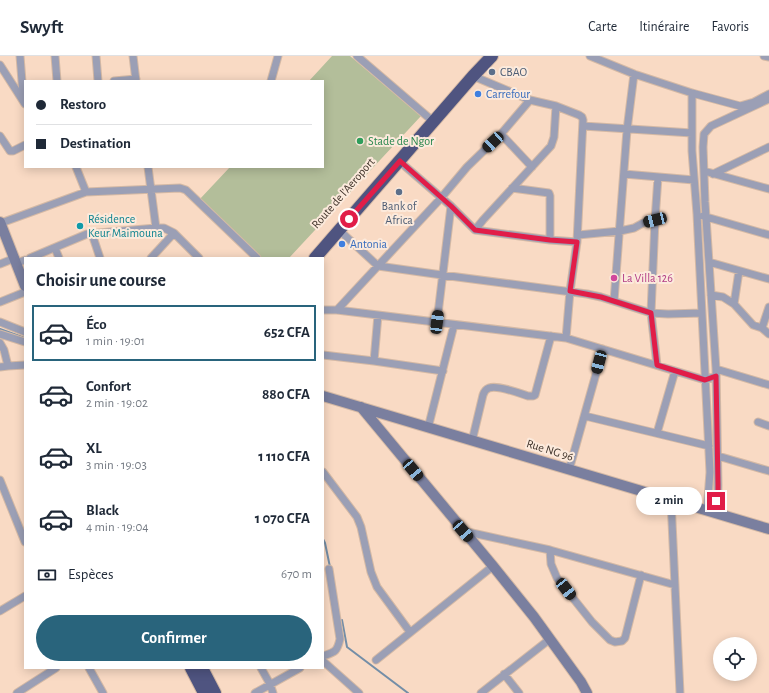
<!DOCTYPE html>
<html lang="fr">
<head>
<meta charset="utf-8">
<style>
	body { margin:0; font-family:"Alegreya Sans",sans-serif; background:#f6f6f7; color:#1f2937; height:100vh; display:flex; flex-direction:column; font-size:15px; white-space:nowrap }
	* { box-sizing:border-box; margin:0 }
	p { font-size:13px; color:#747a83 }
	.icon { flex:none; width:22px; height:22px; fill:none; stroke:currentColor; stroke-width:2; stroke-linecap:round; stroke-linejoin:round }
	.map { position:relative; flex:1; overflow:hidden }
	.details { position:absolute; left:24px; top:201px; width:300px; height:412px; display:flex; flex-direction:column; background:#fff; border-radius:0px; box-shadow:0 2px 10px #0003 }
	.details>* { flex:none }
	.banner { position:absolute; left:24px; top:24px; width:300px; height:88px; border-radius:0px; box-shadow:0 2px 10px #0003; display:grid; align-content:center; height:88px; padding:0 12px; background:#fff }
	.tools { position:absolute; left:713px; top:581px; display:grid; gap:8px }
	.tools a { display:grid; place-items:center; width:44px; height:44px; border-radius:50%; background:#fff; box-shadow:0 2px 10px #0003; font-size:20px }
	.end { position:absolute; width:18px; height:18px; margin:-9px; border:5px solid #e11d48; background:#fff; box-shadow:0 0 0 2px #fff }
	.from { border-radius:50% }
	.bubble { position:absolute; height:28px; border-radius:14px; background:#fff; box-shadow:0 2px 10px #0003; font-size:13px; font-weight:700; line-height:28px; text-align:center }
	.car { position:absolute; width:12px; height:24px; margin:-12px -6px; border-radius:5px; box-shadow:0 0 3px 1px #0007; background:linear-gradient(#222 24%,#8ab4d8 0 40%,#222 0 76%,#8ab4d8 0 86%,#222 0) }
	.banner b { display:flex; align-items:center; gap:14px; height:38px; font-size:15px }
	.banner b+b { border-top:1px solid #e0e1e3 }
	.banner i { width:10px; height:10px; background:#1f2937 }
	ul { padding:0; list-style:none }
	li { display:flex; align-items:center; gap:12px; height:56px; margin:0 8px 6px; padding:0 4px; border:2px solid transparent; border-radius:0px }
	li div { flex:1 }
	li b { display:block; font-size:15px }
	li em { font-style:normal; font-weight:700 }
	li.current { border-color:#29647c }
	li>.icon { width:36px; height:36px; stroke-width:1.5 }
	h2 { padding:0 12px; font-size:18px; line-height:48px }
	.pay { display:flex; align-items:center; gap:10px; height:44px; padding:0 12px; font-size:15px }
	.pay p { margin-inline-start:auto }
	.primary-button { display:flex; gap:8px; margin-top:auto; padding:8px 12px }
	.primary-button a { flex:1; height:46px; border-radius:24px; background:#29647c; color:#fff; font-size:16px; font-weight:700; line-height:46px; text-align:center }
	header { display:flex; align-items:center; gap:24px; box-sizing:border-box; height:56px; padding:0 20px; background:#fff; border-bottom:1px solid #e0e1e3 }
	header strong { font-size:19px }
	nav { display:flex; gap:22px; margin-inline-start:auto; font-size:14px }
	.map>svg:first-child { display:block }
</style>
</head>
<body>
<header>
<strong>Swyft</strong>
<nav><a>Carte</a><a>Itinéraire</a><a>Favoris</a></nav>
</header>
<div class="map">
<svg width="769" height="637" viewBox="0 0 769 637">
	<rect width="100%" height="100%" fill="#f9dac4"/>
	<path fill="#b3be9a" d="M332 0H350L421 60 289 202H262L199 144 230 111H323V25H309Z"/>
	<g fill="none" stroke-linecap="round" stroke-linejoin="round">
		<path stroke="#748ea7" stroke-width="2" d="M0 273 25 282
			M323 483 325 487 330 511
			M342 564 347 591 408 637"/>
		<defs>
			<path id="street" d="M20 0 23 38
				M55 0 57 25
				M96 0 98 25
				M133 0 136 25
				M357 0 428 61
				M590 0 634 18 692 37 740 50 754 46 769 38
				M764 0 769 1
				M0 9 25 48
				M473 20 530 44 556 50 579 59 582 61 583 64 577 186 570 235 566 282
				M114 25 136 23
				M271 25 278 0
				M692 37V95L697 158 710 416 707 455
				M583 70 692 77
				M501 78 532 111
				M0 80 10 95H13L25 89
				M399 105 451 150 475 174 550 184 577 186
				M76 111 86 136
				M148 111 156 172
				M704 115 769 133
				M624 118 694 124
				M713 118 769 91
				M512 132 549 137 550 140V184
				M703 160 769 179
				M1 167 86 136 180 132 186 134 257 202
				M339 174 378 210 442 219 587 238 601 241 651 257 668 258 702 257
				M475 174 483 164 551 90 554 81 556 50
				M92 178 100 202
				M578 179 620 175 634 172 643 167 655 164
				M55 192 59 202
				M30 202 87 178 156 172H164L174 177 199 202
				M151 202 174 177
				M709 206 769 223
				M17 207 25 204
				M0 208 15 202
				M711 239 723 241 734 248 753 269 762 272 769 278
				M614 245 627 74 634 18
				M0 246 25 236
				M734 248 739 215
				M323 254H337L566 282 705 324 716 320
				M337 254 441 142 467 111 501 78 530 44
				M0 266 25 276
				M437 266 451 150
				M762 272 769 251
				M0 278 25 286
				M0 287 4 294 8 310
				M323 299 374 305 443 315
				M374 305 378 259
				M657 309 651 257 655 164 658 121
				M0 311 8 310 25 309
				M716 313 769 329
				M585 360 709 390
				M758 366 769 370
				M428 372 454 269
				M657 377 675 315
				M472 385 483 339C484 336 486 333 489 332 498 329 519 337 528 340H533L535 339 551 280
				M718 400 769 415
				M569 414 603 293
				M323 416 357 461 361 471 371 516 377 531 410 576
				M0 424 25 486
				M671 444 680 637
				M707 452C718 449 718 438 718 429L716 313 705 146 703 91 704 78 711 70 769 43
				M463 475 550 494 675 529
				M550 494 551 508 557 522 592 566 610 584 615 586 622 585 625 582 641 519
				M0 555 25 540
				M323 600C335 596 337 596 340 583L329 513
				M376 604 493 510
				M323 605 359 637
				M89 612 103 637
				M261 612 270 628 273 637
				M504 618 519 637
				M17 637 56 612
				M255 637 300 612
				M481 637 550 583"/>
			<path id="secondary" d="M0 166 25 230
				M323 340 769 473
				M361 351 493 510 534 561 581 626 587 637"/>
			<path id="highway" d="M315 202 473 20 492 0
				M191 612 204 637
				M202 612 215 637"/>
		</defs>
		<use href="#street" stroke="#d4b9a5" stroke-width="9"/>
		<use href="#secondary" stroke="#d4b9a5" stroke-width="12"/>
		<use href="#highway" stroke="#d4b9a5" stroke-width="14"/>
		<use href="#street" stroke="#9b9fb5" stroke-width="7"/>
		<use href="#secondary" stroke="#7a7f9f" stroke-width="10"/>
		<use href="#highway" stroke="#4f5480" stroke-width="12"/>
	</g>
	<g fill="none" stroke-linecap="round" stroke-linejoin="round">
		<path stroke="#e11d48" stroke-width="5" d="M349 163 400 105 451 150 475 174 550 184 577 186 570 235 601 241 651 257 657 309 705 324 716 320 718 429V440L716 445"/>
	</g>
	<g fill="#5c6f8a" stroke="#fceadc" stroke-width="1.5">
		<circle cx="492" cy="16" r="4"/>
		<circle cx="399" cy="136" r="4"/>
	</g>
	<g fill="#3f7fe0" stroke="#fceadc" stroke-width="1.5">
		<circle cx="478" cy="38" r="4"/>
		<circle cx="342" cy="188" r="4"/>
	</g>
	<circle fill="#2e9e5b" stroke="#fceadc" stroke-width="1.5" cx="360" cy="85" r="4"/>
	<circle fill="#0f9aa8" stroke="#fceadc" stroke-width="1.5" cx="80" cy="170" r="4"/>
	<circle fill="#d1479c" stroke="#fceadc" stroke-width="1.5" cx="614" cy="222" r="4"/>
	<g text-anchor="middle" dominant-baseline="central" stroke-width="4" stroke-linejoin="round" paint-order="stroke">
		<g font-size="12" fill="#4e5e75" stroke="#fceadc" text-anchor="start">
			<text x="500" y="16">CBAO</text>
			<text x="399" y="150" text-anchor="middle">Bank of<tspan x="399" dy="14">Africa</tspan></text>
		</g>
		<g font-size="12" fill="#366cbe" stroke="#fceadc" text-anchor="start">
			<text x="486" y="38">Carrefour</text>
			<text x="350" y="188">Antonia</text>
		</g>
		<g font-size="12" fill="#27864d" stroke="#fceadc" text-anchor="start">
			<text x="368" y="85">Stade de Ngor</text>
		</g>
		<g font-size="12" fill="#40342b" stroke="#fceadc">
			<text transform="translate(343 137) rotate(-49)">Route de l'Aeroport</text>
			<text transform="translate(550 394) rotate(17)">Rue NG 96</text>
		</g>
		<g font-size="12" fill="#0d838f" stroke="#fceadc" text-anchor="start">
			<text x="88" y="163">Résidence<tspan x="88" dy="14">Keur Maimouna</tspan></text>
		</g>
		<g font-size="12" fill="#b23c85" stroke="#fceadc" text-anchor="start">
			<text x="622" y="222">La Villa 126</text>
		</g>
	</g>
</svg>
<div class="tools">
<a><svg class="icon" aria-label="locate" viewBox="0 0 24 24"><circle cx="12" cy="12" r="6"/><path d="M12 2v4M12 18v4M2 12h4M18 12h4"/></svg></a>
</div>
<i class="end from" style="left:349px;top:163px"></i>
<i class="end" style="left:716px;top:445px"></i>
<div class="bubble" style="left:636px;top:431px;width:66px">2 min</div>
<i class="car" style="left:493px;top:86px;rotate:227deg"></i>
<i class="car" style="left:655px;top:164px;rotate:256deg"></i>
<i class="car" style="left:437px;top:266px;rotate:7deg"></i>
<i class="car" style="left:599px;top:306px;rotate:195deg"></i>
<i class="car" style="left:413px;top:414px;rotate:140deg"></i>
<i class="car" style="left:463px;top:475px;rotate:139deg"></i>
<i class="car" style="left:566px;top:533px;rotate:142deg"></i>
<div class="banner">
<b><i class="from"></i>Restoro</b>
<b><i></i>Destination</b>
</div>
<section class="details">
<h2>Choisir une course</h2>
<ul>
<li class="current"><svg class="icon" aria-label="car" viewBox="0 0 24 24"><path d="M5 17H2v-5l4-1 3-4h7l3 4 3 1v5h-3M9 17h6M6 11h13"/><circle cx="7" cy="17" r="2"/><circle cx="17" cy="17" r="2"/></svg><div><b>Éco</b><p>1 min · 19:01</p></div><em>652 CFA</em></li>
<li><svg class="icon" aria-label="car" viewBox="0 0 24 24"><path d="M5 17H2v-5l4-1 3-4h7l3 4 3 1v5h-3M9 17h6M6 11h13"/><circle cx="7" cy="17" r="2"/><circle cx="17" cy="17" r="2"/></svg><div><b>Confort</b><p>2 min · 19:02</p></div><em>880 CFA</em></li>
<li><svg class="icon" aria-label="car" viewBox="0 0 24 24"><path d="M5 17H2v-5l4-1 3-4h7l3 4 3 1v5h-3M9 17h6M6 11h13"/><circle cx="7" cy="17" r="2"/><circle cx="17" cy="17" r="2"/></svg><div><b>XL</b><p>3 min · 19:03</p></div><em>1 110 CFA</em></li>
<li><svg class="icon" aria-label="car" viewBox="0 0 24 24"><path d="M5 17H2v-5l4-1 3-4h7l3 4 3 1v5h-3M9 17h6M6 11h13"/><circle cx="7" cy="17" r="2"/><circle cx="17" cy="17" r="2"/></svg><div><b>Black</b><p>4 min · 19:04</p></div><em>1 070 CFA</em></li>
</ul>
<div class="pay"><svg class="icon" aria-label="cash" viewBox="0 0 24 24"><path d="M3 7h18v10H3z"/><circle cx="12" cy="12" r="2"/></svg>Espèces<p>670 m</p></div>
<div class="primary-button"><a>Confirmer</a></div>
</section>
</div>
</body>
</html>
